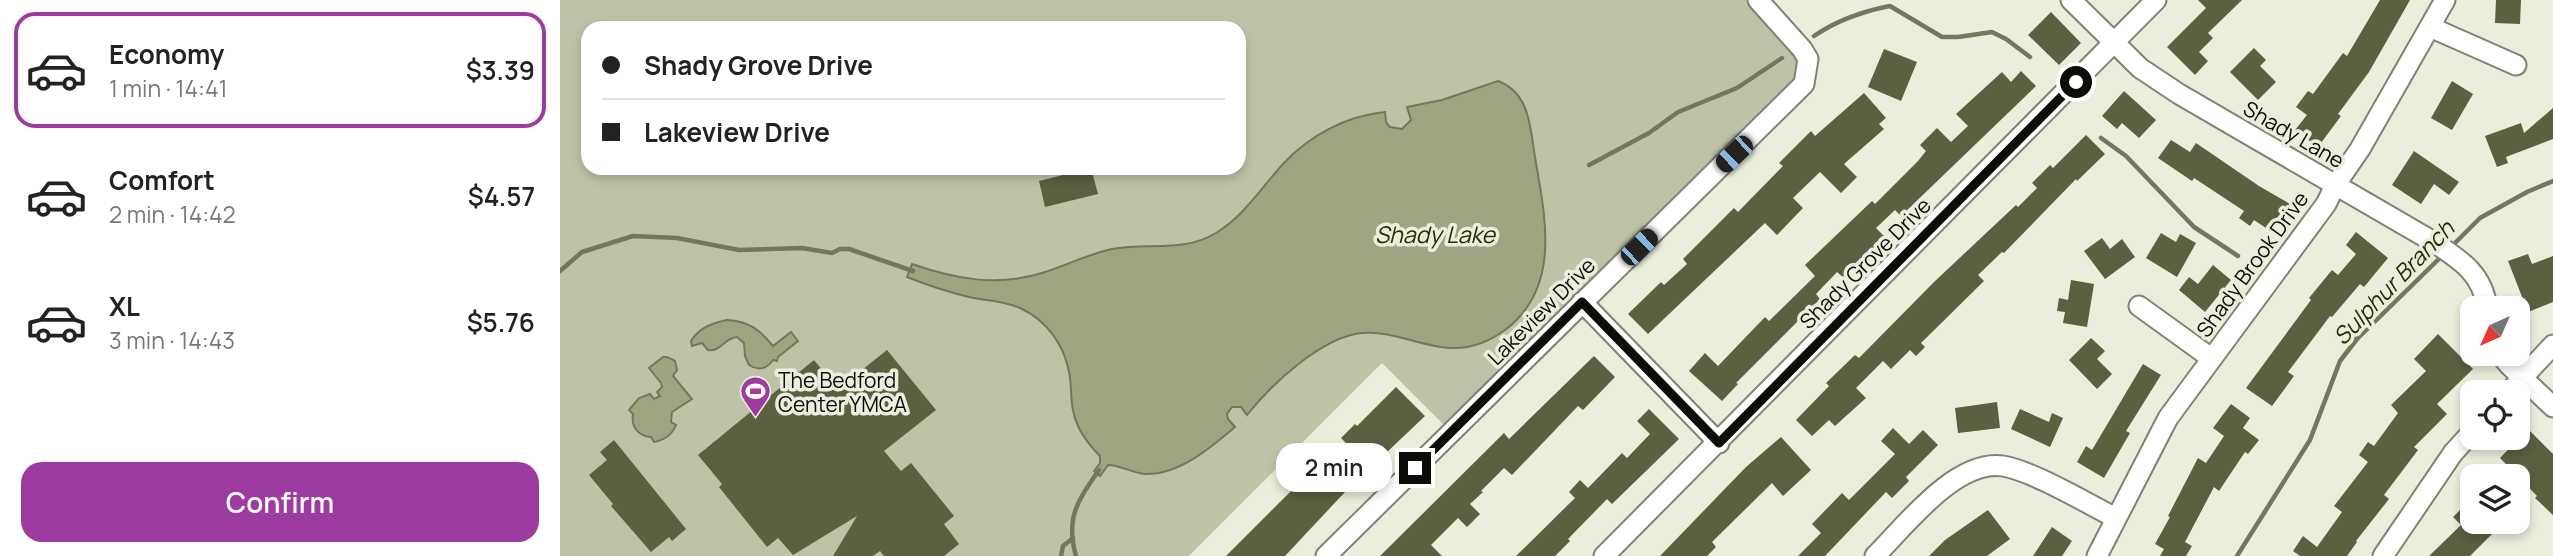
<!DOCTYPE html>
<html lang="en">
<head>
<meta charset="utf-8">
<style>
	body { margin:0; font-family:Manrope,sans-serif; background:#f6f6f6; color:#222; height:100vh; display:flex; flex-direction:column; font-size:26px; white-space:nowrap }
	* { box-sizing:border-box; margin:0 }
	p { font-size:23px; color:#767676 }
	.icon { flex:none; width:38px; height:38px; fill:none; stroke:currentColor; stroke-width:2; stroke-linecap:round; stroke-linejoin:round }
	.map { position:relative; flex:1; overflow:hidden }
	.sheet { display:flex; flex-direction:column; background:#fff; width:560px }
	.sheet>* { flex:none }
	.guide { position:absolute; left:21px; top:21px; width:665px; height:154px; border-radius:21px; box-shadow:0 4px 10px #0003; display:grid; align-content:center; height:154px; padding:0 21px; background:#fff }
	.needle { width:46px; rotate:225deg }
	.fabs { position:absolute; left:1900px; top:296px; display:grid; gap:14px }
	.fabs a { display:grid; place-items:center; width:70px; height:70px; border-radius:14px; background:#fff; box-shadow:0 4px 10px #0003; font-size:35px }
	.end { position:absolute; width:32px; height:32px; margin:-16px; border:9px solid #0c0d08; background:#fff; box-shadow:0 0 0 4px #fff }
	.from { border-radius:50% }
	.bubble { position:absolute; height:49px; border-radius:21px; background:#fff; box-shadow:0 4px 10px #0003; font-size:23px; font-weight:600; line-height:49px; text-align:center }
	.car { position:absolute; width:21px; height:42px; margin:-21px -10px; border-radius:9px; box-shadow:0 0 5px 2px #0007; background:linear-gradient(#222 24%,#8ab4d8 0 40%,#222 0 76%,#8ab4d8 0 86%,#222 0) }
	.guide b { display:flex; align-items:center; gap:24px; height:66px; font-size:26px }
	.guide b+b { border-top:2px solid #e0e0e0 }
	.guide i { width:18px; height:18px; background:#222 }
	ul { padding:12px 0 0; list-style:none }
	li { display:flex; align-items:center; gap:21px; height:116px; margin:0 14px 10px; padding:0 7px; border:4px solid transparent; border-radius:21px }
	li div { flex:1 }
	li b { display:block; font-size:26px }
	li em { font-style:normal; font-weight:600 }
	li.on { border-color:#9e3ba1 }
	li>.icon { width:63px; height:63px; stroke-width:1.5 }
	.action { display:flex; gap:14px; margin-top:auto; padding:14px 21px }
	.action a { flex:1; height:80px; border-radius:21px; background:#9e3ba1; color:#fff; font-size:28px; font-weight:600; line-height:80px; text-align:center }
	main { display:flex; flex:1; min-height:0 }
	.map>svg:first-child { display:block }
</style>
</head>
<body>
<main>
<section class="sheet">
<ul>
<li class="on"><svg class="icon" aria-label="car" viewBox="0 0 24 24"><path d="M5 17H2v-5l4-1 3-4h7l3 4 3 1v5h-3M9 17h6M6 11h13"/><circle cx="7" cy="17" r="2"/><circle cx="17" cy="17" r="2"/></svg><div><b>Economy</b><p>1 min · 14:41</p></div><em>$3.39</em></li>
<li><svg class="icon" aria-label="car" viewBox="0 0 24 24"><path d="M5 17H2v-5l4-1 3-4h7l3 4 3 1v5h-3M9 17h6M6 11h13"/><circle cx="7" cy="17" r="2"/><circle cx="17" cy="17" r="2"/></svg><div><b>Comfort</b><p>2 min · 14:42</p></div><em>$4.57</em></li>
<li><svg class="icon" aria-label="car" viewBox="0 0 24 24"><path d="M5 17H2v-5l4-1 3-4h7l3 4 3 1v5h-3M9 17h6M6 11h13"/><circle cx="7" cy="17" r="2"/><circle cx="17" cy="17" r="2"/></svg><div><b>XL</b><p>3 min · 14:43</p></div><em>$5.76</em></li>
</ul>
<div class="action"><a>Confirm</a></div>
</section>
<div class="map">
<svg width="1993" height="556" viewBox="0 0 1993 556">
	<rect width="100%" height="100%" fill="#eaeedd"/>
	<path fill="#bec3a8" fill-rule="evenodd" d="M0 0H1198L1248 70 891 432 822 363 629 556H0ZM28 28H679V168H28Z"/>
	<path fill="#9fa583" stroke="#73775e" stroke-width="2" d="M938 81C970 93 970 127 975 157 985 217 1002 287 945 330 930 341 911 349 891 348 862 347 832 330 802 333 761 337 711 385 687 415L681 407H672L667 414 668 419 675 427C650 448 619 475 585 474 572 473 560 465 548 465L540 476 534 471 540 463V456C527 443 516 428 513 410 510 397 512 384 509 372 504 345 487 321 462 309 446 301 427 301 409 297 388 292 367 285 347 277L352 264C395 279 437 287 482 273 505 266 528 254 552 249 588 242 623 253 656 233 684 216 702 187 723 164 750 135 786 116 825 112L826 122 830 127 842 129 851 120 847 107 882 100Z
		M167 320C189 321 200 330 213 346L231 332 238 341 218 357 217 361 213 360C207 369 198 371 189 365L185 356 184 343 177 337C164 338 161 352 148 350L142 343 132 346 131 341C139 328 152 323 167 320Z
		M103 357H107L115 361 117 370 113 376 132 399 112 412 111 422 116 425C112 435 105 440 94 442L91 437C78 436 71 427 73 414L69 410 79 398 90 394 94 399 100 396 97 392 102 387 101 383 89 368Z"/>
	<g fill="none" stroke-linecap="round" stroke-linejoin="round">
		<path stroke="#73775e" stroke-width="4.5" d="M1254 36C1276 21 1304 11 1330 6L1382 37H1398L1432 32 1446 39 1470 57
			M1541 138 1566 156 1634 227 1678 256
			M1029 165 1089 133 1118 112 1177 88 1222 58
			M1890 248 1920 218 1967 192 1993 181
			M0 271 22 252 73 236 117 238 179 250 242 248 272 253 280 249H289L353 271
			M1788 333 1797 339
			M501 556 503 546 513 538
			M516 556C505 518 518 500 539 470
			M1677 556 1750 440 1780 361 1797 339 1884 254"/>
	</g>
	<path fill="#5b6041" d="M1638 0H1682L1648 33 1653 38 1639 52 1648 61 1635 75 1607 47 1646 8Z
		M1820 0H1850L1809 72 1778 114 1781 116 1758 147 1735 130 1747 115 1736 107 1748 91 1753 94 1783 53 1787 56Z
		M1936 0H1961L1960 24 1935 23Z
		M1491 12 1521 43 1499 65 1468 35Z
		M1694 48 1706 60 1700 66 1716 82 1698 100 1670 72Z
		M1324 49 1357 62 1341 101 1308 87Z
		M1461 71 1476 86 1341 216 1335 210 1316 228 1326 238 1284 278 1277 272 1256 294 1260 299 1176 383 1178 384 1162 401 1129 371 1145 353 1158 366 1205 317 1209 321 1255 276 1245 265 1312 201 1315 204 1358 161 1366 151 1360 145 1377 128 1391 142 1408 126 1396 114 1442 72 1451 82Z
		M1892 81 1913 94 1892 130 1871 118Z
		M1564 91 1596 120 1579 138 1562 123 1557 129 1542 116Z
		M1304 93 1326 118 1319 124 1324 129 1284 164 1297 177 1281 193 1260 172 1233 198 1243 208 1217 235 1205 223 1088 334 1068 314 1101 282 1104 285 1127 264 1123 259 1174 208 1178 212 1223 166 1219 163 1251 131 1255 136Z
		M1993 108V139L1946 157 1948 163 1937 167 1925 136 1961 123 1964 133Z
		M1526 135 1545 154 1517 181 1516 179 1444 253 1442 252 1418 275 1424 281 1361 343 1365 347 1356 356 1350 350 1331 369 1323 361 1296 388 1306 398 1275 426 1269 420 1252 436 1236 420 1269 386 1266 383 1295 355 1299 358 1374 282 1456 205 1458 207 1477 188 1472 183 1490 165 1493 168Z
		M1611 140 1630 152 1636 143 1699 186 1730 204 1712 232 1694 220 1690 226 1679 218 1684 211 1634 178 1632 181 1598 158Z
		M1854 151 1899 182 1889 195 1874 184 1861 204 1832 185Z
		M531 168 538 194 485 207 479 181Z
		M1796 232 1828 258 1804 287 1800 284 1772 317 1770 316 1728 372 1734 376 1712 406 1686 388 1751 300 1749 298 1772 270 1778 275 1796 254 1786 245Z
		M1601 233 1616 242 1620 234 1636 243 1617 277 1586 258Z
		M1542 238 1550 249 1562 239 1575 257 1545 279 1524 251Z
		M1968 254 1972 264 1993 256V302L1968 312 1948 261Z
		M1653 265 1671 280 1645 312 1619 290 1629 277 1638 284Z
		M1511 280 1534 284 1527 327 1503 323 1505 312 1497 311 1499 298 1508 300Z
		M1878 334 1913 369 1877 404 1887 414 1854 447 1858 450 1824 495 1829 499 1796 541 1797 542 1787 556H1740L1733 551 1743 536 1757 547 1782 512 1774 506 1808 462 1799 455 1808 442 1814 446 1838 413 1831 405 1866 371 1854 359Z
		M1531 338 1545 351 1537 359 1552 374 1537 389 1509 360Z
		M327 350 376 410 324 451 341 471 351 463 394 516 384 524 399 544 384 556H324L320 551 313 556H273L297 516 233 555 218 538 207 547 159 487 162 484 138 455 254 360 278 389Z
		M1034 356 1055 377 1023 410 1018 406 952 475 944 468 921 491 923 492 910 504 920 514 907 527 898 518 871 545 882 556H820L944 433 949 439Z
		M1583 364 1601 375 1566 431 1570 433 1544 478 1517 462 1526 446 1532 450Z
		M836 387 865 416 785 492 725 556H666L733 489 726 482 738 471 747 479 759 466 766 473 791 448 781 438 795 424 797 426Z
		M1437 402 1440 428 1398 433 1395 408Z
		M1671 404 1690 418 1683 428 1699 440 1688 454 1685 452 1659 491 1654 487 1625 542 1632 546 1626 556H1600L1604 549 1595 544 1610 517 1608 516 1638 458 1646 463 1664 436 1653 428Z
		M1089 409 1119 439 1052 504 1047 499 1008 539 1010 541 995 556H956L1015 498 1009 492 1020 480 1028 488 1062 453 1067 458 1090 434 1077 421Z
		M1460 409 1489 422 1492 413 1503 418 1490 447 1451 429Z
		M1333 428 1349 444 1363 430 1378 445 1346 477 1349 481 1332 498 1326 492 1265 556H1238L1261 533 1252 524 1282 493 1289 500 1335 454 1321 441Z
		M1968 429 1993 454V515L1975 498 1977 496 1940 458Z
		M1221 437 1251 470 1223 496 1212 483 1152 542 1156 547 1147 556H1100L1186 467Z
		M54 440 126 529 112 541 109 537 91 552 51 506 53 504 29 475 47 460 40 452Z
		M1913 497V522H1944L1910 556H1869L1901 525 1893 517Z
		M1428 510 1450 539 1427 556H1369L1385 540Z
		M1492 527 1512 541 1502 556H1473Z"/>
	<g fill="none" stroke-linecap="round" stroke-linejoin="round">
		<defs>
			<path id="minor" d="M1511 0 1580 68 1619 94 1872 241C1899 259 1923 273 1927 308
				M1870 27 1956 65
				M1022 302 1159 443
				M1579 306 1651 358
				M1940 354 1949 365 1993 407
				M1949 392 1993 345
				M766 556 1244 84 1248 59 1242 49 1198 0
				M1044 556 1596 0
				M1315 556C1346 525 1396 459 1443 466 1473 471 1528 504 1556 518
				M1537 556 1608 418 1766 204 1776 184 1800 149 1885 0
				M1823 556 1893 453 1913 431"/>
		</defs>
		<use href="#minor" stroke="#808374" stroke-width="23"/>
		<use href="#minor" stroke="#fff" stroke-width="19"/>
	</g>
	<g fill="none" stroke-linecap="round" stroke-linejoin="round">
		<path stroke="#0c0d08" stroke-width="9" d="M855 468 1022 302 1159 443 1516 82"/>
	</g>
	<defs>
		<symbol id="stadium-pin" viewBox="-11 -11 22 30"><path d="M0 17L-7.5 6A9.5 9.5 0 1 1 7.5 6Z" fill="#9e3ba1" stroke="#eaeedd"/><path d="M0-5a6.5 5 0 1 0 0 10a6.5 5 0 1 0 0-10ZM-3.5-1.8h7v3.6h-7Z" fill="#fff"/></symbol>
	</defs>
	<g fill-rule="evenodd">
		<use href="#stadium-pin" x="178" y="374" width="35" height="47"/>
	</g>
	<g text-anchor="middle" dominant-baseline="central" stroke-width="7" stroke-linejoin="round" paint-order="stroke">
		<g font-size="21" fill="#0c0d08" stroke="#eaeedd">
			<text transform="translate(1734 134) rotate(30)">Shady Lane</text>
			<text transform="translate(1305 263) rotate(-45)">Shady Grove Drive</text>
			<text transform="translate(1692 264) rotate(-54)">Shady Brook Drive</text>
			<text transform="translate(981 311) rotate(-45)">Lakeview Drive</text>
		</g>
		<g font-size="21" fill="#0c0d08" stroke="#eaeedd" text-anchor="start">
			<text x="218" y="380">The Bedford<tspan x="218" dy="24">Center YMCA</tspan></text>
		</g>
		<g font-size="23" font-style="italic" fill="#282e03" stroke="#eaeedd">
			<text x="875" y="234">Shady Lake</text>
			<text transform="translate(1833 282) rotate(-46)">Sulphur Branch</text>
		</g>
	</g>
</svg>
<div class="fabs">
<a><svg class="needle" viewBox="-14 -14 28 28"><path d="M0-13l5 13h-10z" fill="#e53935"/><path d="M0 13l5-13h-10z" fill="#767676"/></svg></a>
<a><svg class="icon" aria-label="locate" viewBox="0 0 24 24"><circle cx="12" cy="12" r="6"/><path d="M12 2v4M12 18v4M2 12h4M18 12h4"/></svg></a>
<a><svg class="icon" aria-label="layers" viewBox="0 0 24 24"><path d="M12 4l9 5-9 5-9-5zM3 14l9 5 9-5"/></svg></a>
</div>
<i class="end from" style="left:1516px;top:82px"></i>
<i class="end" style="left:855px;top:468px"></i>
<div class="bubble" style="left:716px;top:443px;width:116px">2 min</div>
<i class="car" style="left:1174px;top:154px;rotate:226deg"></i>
<i class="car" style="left:1079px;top:247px;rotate:46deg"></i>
<div class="guide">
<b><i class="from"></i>Shady Grove Drive</b>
<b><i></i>Lakeview Drive</b>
</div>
</div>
</main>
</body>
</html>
